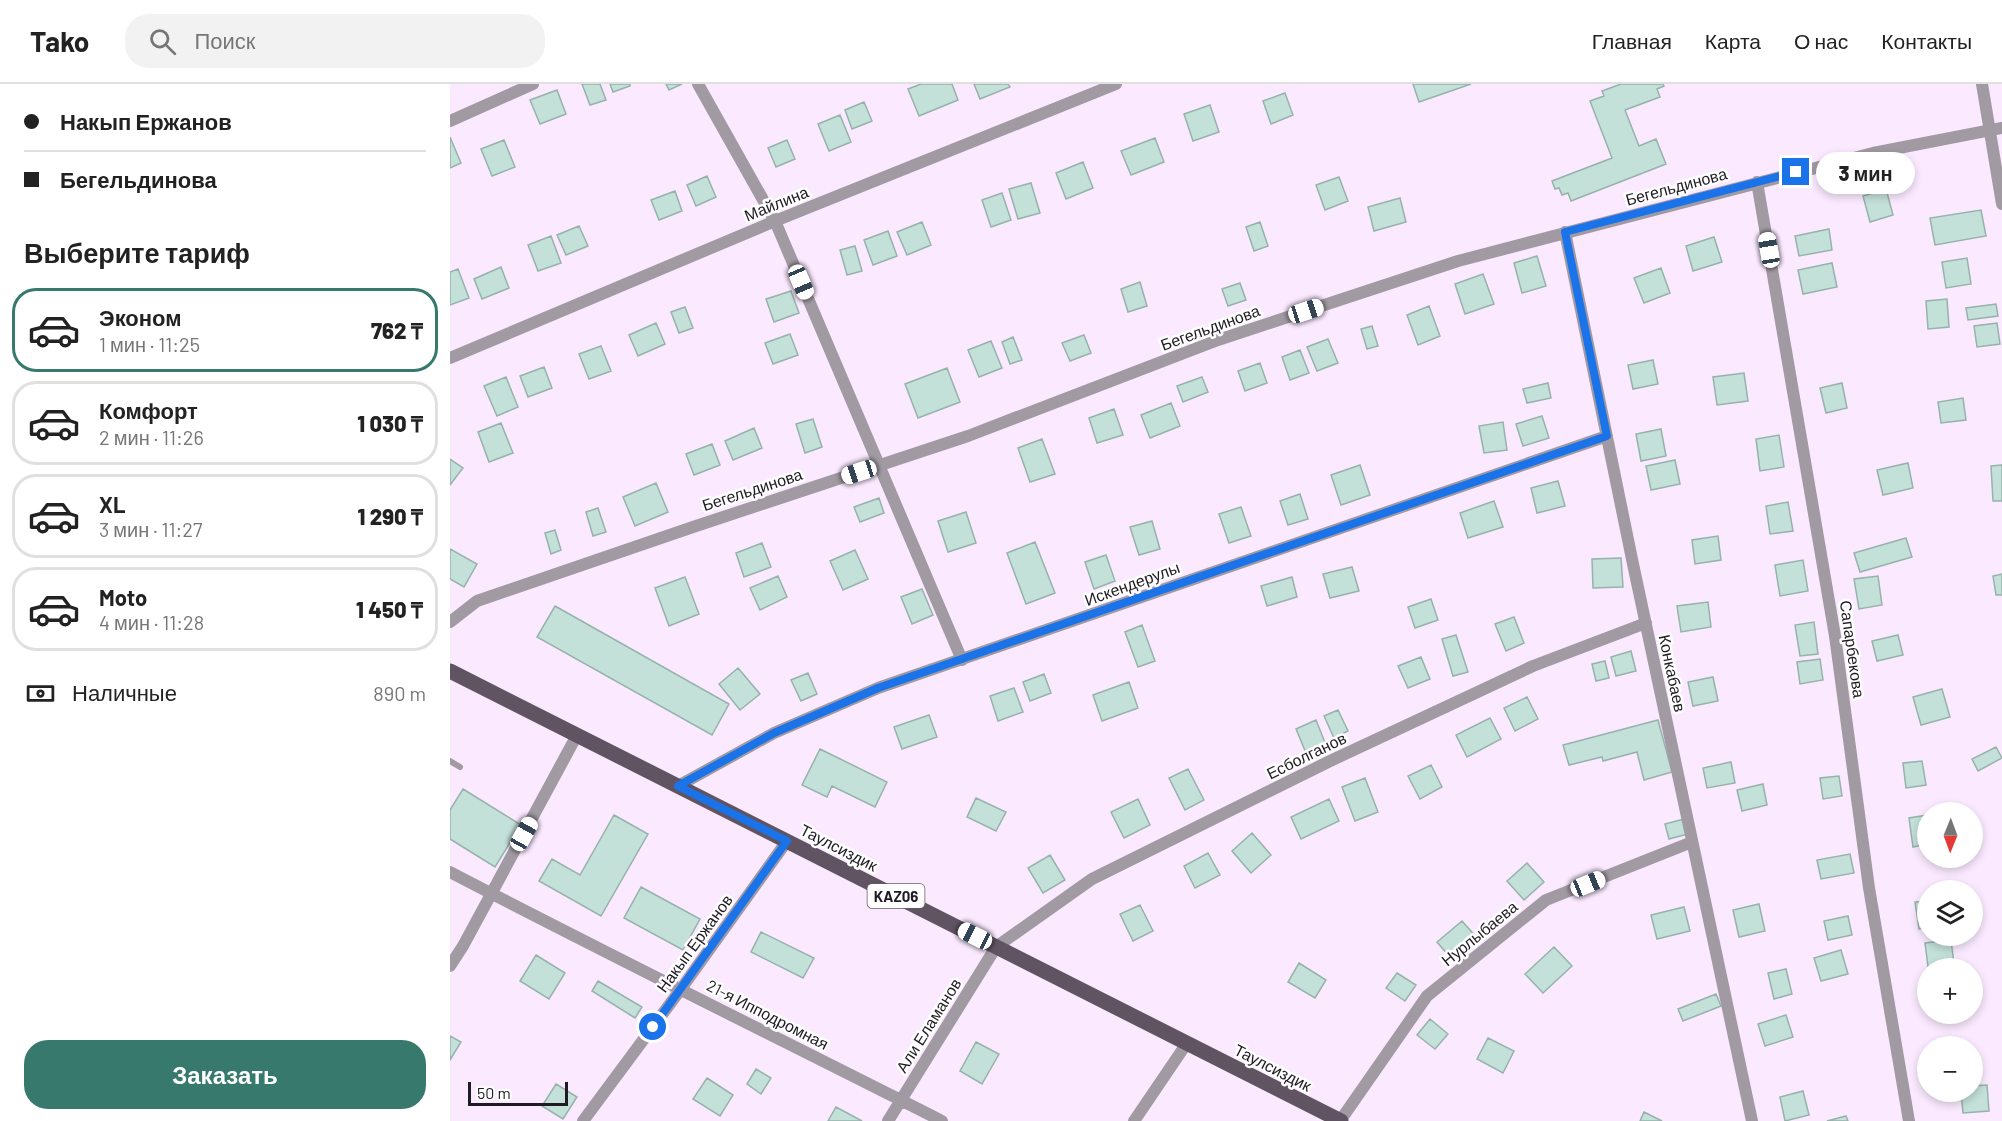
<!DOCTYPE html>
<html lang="ru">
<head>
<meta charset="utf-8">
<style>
	body { margin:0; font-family:Barlow,sans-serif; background:#f2f2f2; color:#222; height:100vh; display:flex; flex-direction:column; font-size:22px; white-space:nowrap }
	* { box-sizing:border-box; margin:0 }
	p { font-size:20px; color:#767676 }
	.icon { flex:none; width:33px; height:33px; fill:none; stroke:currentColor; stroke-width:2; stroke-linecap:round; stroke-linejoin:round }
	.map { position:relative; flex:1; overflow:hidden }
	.panel { display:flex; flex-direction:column; background:#fff; width:450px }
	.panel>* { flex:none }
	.hud { display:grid; align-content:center; height:132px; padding:0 24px; background:#fff }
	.needle { width:39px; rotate:181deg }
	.buttons { position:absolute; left:1467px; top:718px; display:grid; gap:12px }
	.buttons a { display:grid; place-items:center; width:66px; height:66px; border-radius:50%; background:#fff; box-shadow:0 3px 9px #0003; font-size:30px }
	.scale { position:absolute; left:18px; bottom:15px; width:100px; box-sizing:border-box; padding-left:6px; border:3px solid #201a22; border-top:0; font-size:16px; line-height:21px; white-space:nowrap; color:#201a22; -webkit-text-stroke:4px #fefefe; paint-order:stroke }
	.end { position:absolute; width:27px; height:27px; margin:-14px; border:8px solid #1a73e8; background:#fff; box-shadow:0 0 0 3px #fff }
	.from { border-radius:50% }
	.bubble { position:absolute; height:42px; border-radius:21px; background:#fff; box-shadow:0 3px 9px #0003; font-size:20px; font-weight:800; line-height:42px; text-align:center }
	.car { position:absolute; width:18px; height:36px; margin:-18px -9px; border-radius:8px; box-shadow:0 0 4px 2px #0007; background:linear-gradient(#fff 24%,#345 0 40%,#fff 0 76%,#345 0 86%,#fff 0) }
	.hud b { display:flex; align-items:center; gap:21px; height:57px; font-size:22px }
	.hud b+b { border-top:2px solid #e0e0e0 }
	.hud i { width:15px; height:15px; background:#222 }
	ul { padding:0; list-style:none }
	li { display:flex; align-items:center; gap:18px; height:84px; margin:0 12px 9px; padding:0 12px; border:3px solid #e0e0e0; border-radius:24px }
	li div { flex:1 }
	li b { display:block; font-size:22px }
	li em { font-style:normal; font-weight:800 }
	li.current { border-color:#377a6d }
	li>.icon { width:54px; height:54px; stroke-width:1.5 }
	h2 { padding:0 24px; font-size:27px; line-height:72px }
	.pay { display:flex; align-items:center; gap:15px; height:66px; padding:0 24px; font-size:22px }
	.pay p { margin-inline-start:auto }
	.button { display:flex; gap:12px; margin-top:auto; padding:12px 24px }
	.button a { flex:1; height:69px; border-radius:24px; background:#377a6d; color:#fff; font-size:24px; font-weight:800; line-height:69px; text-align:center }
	header { display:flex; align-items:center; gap:36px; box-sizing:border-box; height:84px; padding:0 30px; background:#fff; border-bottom:2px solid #e0e0e0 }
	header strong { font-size:28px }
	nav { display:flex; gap:33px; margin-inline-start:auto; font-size:21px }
	.search { width:420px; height:54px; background:#f2f2f2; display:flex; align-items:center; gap:15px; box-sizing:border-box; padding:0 21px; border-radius:24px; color:#767676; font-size:22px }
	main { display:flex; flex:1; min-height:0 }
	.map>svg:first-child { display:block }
</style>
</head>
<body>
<header>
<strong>Tako</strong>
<div class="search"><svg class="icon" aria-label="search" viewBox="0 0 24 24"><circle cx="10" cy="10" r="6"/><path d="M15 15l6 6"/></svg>Поиск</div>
<nav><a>Главная</a><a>Карта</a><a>О нас</a><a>Контакты</a></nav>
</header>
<main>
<section class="panel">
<div class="hud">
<b><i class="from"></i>Накып Ержанов</b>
<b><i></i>Бегельдинова</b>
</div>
<h2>Выберите тариф</h2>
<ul>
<li class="current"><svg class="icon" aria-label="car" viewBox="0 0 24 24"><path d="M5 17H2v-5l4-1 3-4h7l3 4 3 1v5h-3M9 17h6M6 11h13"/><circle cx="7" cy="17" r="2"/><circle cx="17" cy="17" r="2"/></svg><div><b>Эконом</b><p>1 мин · 11:25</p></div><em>762 ₸</em></li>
<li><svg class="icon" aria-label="car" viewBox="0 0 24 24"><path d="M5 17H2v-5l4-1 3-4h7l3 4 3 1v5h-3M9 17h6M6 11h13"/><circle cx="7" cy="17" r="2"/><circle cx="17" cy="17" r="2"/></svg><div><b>Комфорт</b><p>2 мин · 11:26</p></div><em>1 030 ₸</em></li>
<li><svg class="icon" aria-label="car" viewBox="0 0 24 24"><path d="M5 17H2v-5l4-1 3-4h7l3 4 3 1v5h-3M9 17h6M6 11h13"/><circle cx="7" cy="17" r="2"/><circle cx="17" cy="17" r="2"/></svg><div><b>XL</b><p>3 мин · 11:27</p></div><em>1 290 ₸</em></li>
<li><svg class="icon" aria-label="car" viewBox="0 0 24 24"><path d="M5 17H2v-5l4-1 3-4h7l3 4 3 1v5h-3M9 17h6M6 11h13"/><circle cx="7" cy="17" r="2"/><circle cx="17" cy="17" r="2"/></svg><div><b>Moto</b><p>4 мин · 11:28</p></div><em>1 450 ₸</em></li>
</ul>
<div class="pay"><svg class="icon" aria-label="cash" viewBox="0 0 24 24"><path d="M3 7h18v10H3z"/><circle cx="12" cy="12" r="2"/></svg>Наличные<p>890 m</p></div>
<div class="button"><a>Заказать</a></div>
</section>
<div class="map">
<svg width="1552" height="1037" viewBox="0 0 1552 1037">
	<rect width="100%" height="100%" fill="#fbeaff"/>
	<path fill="#c3e0d9" stroke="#96b2ab" stroke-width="1.5" d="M132 0H150L156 16 140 21Z
		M160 0H180V2L163 8Z
		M216 0H232L219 6Z
		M471 0H502L508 16 469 32 458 5Z
		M524 0H558L560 3 530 15Z
		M963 0H1021L969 18Z
		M1171 0H1213L1214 2 1207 5 1210 13 1175 26 1189 62 1206 55 1216 80 1121 117 1118 109 1112 111 1109 104 1105 105 1102 97 1162 74 1140 17 1154 12 1152 7Z
		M107 6 116 30 90 40 80 16Z
		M835 9 843 31 821 40 813 17Z
		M414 18 422 37 402 45 395 26Z
		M760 21 769 48 743 57 734 30Z
		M390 31 401 58 379 67 368 40Z
		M0 53 11 79 0 84Z
		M705 54 714 78 681 91 671 67Z
		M54 56 65 83 42 92 31 65Z
		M337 56 345 75 326 83 318 64Z
		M633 78 643 104 616 115 606 89Z
		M257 92 266 113 246 122 237 101Z
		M889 93 898 117 875 126 866 101Z
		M581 99 590 129 568 135 559 105Z
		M1436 105 1443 131 1420 138 1413 112Z
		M225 107 232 127 209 136 201 116Z
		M552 109 561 136 541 143 532 116Z
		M950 114 956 138 924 147 918 123Z
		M1531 126 1536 152 1485 161 1480 134Z
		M472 138 481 161 457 171 447 148Z
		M810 138 818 162 804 167 796 143Z
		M129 142 138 162 116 171 107 151Z
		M1379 145 1382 166 1349 172 1345 152Z
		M438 147 447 172 423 181 414 156Z
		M101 152 111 179 88 187 78 161Z
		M1264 153 1272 178 1243 187 1236 162Z
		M405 162 412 187 397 191 390 166Z
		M1087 172 1096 202 1072 209 1064 179Z
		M1517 174 1521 200 1496 204 1492 178Z
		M1382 179 1387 203 1353 210 1348 186Z
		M51 183 59 204 32 215 24 195Z
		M1211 184 1220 209 1194 219 1184 194Z
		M8 185 19 214 0 221V188Z
		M1033 190 1044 220 1015 230 1005 200Z
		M690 198 697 222 678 228 671 205Z
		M790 199 796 216 778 222 772 205Z
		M341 207 349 229 324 238 316 215Z
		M1497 215 1499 243 1478 245 1476 217Z
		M1546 220 1548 232 1518 236 1516 224Z
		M979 222 990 252 968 261 957 231Z
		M235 223 243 244 229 249 221 228Z
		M206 239 215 260 188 272 179 251Z
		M1547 239 1550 260 1527 263 1524 242Z
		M922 242 928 262 917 265 911 245Z
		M340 250 348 271 323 280 315 259Z
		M634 251 641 269 620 277 612 259Z
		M563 253 572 276 560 280 552 258Z
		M878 255 888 279 867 287 857 263Z
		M541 257 552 284 529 293 518 266Z
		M151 262 161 287 139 295 129 270Z
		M850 266 859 289 840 296 832 273Z
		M1203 276 1208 300 1183 305 1178 281Z
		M810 279 817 299 795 307 788 287Z
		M94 283 102 304 78 313 70 292Z
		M497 284 510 318 468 334 455 300Z
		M1294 289 1298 317 1267 321 1263 293Z
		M56 293 68 323 47 332 34 302Z
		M752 293 758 308 733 318 727 302Z
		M1098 299 1101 314 1077 319 1073 305Z
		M1392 299 1397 324 1376 329 1370 304Z
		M1513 314 1516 336 1491 339 1488 318Z
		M721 319 730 342 700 354 691 331Z
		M664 325 673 351 647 359 639 334Z
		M1092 332 1099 354 1073 362 1066 340Z
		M363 335 372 363 355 369 346 340Z
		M1053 338 1057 366 1034 369 1029 342Z
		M51 339 63 369 39 378 28 348Z
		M304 344 312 364 283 376 275 357Z
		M1211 345 1216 372 1191 377 1186 350Z
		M1329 351 1334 383 1310 387 1306 355Z
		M592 355 605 390 580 398 568 364Z
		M262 360 270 381 244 391 236 370Z
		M0 375 13 384 0 401Z
		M1225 376 1230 400 1201 406 1196 382Z
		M1458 379 1463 404 1433 411 1427 386Z
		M910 381 920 411 891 421 881 391Z
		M1552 381V417H1543L1541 382Z
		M1108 397 1115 422 1087 429 1081 404Z
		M206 399 218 428 185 442 173 413Z
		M850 410 858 435 838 441 830 417Z
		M429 414 434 429 410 438 404 423Z
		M1044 417 1053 443 1018 454 1010 429Z
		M1338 418 1343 447 1320 450 1316 422Z
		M791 423 801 452 779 459 769 430Z
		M148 424 156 448 143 452 136 428Z
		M516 428 526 459 498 468 488 437Z
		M702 437 710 465 689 471 680 443Z
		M105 446 111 466 101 470 95 449Z
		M1268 452 1271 476 1245 480 1242 456Z
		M1456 454 1462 473 1410 488 1404 469Z
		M585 458 605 509 576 520 557 469Z
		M312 459 321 483 294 493 286 469Z
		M0 465 27 480 14 503 0 495Z
		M405 466 418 495 393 506 380 477Z
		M656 471 665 497 644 505 635 478Z
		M1171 474 1173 503 1143 504 1142 475Z
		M1353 476 1358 507 1330 512 1325 481Z
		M902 483 909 507 880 514 873 490Z
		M1552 490V511H1546L1543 492Z
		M328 492 337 513 310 526 300 504Z
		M1428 492 1432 521 1409 525 1404 495Z
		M235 493 249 530 219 542 205 504Z
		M842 493 847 513 817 522 811 502Z
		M472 505 483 531 462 540 451 513Z
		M981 515 988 536 965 544 958 523Z
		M1258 518 1261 543 1231 548 1227 522Z
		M105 522 279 620 262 651 87 553Z
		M1064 533 1074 559 1056 567 1045 540Z
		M1364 538 1368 570 1350 572 1345 541Z
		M692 541 705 577 688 583 675 548Z
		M1006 551 1018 588 1003 592 992 555Z
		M1448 551 1453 571 1427 577 1422 557Z
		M1181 567 1186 587 1166 592 1161 573Z
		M971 573 980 595 958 604 948 582Z
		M1370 575 1373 596 1350 600 1347 578Z
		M1155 577 1159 594 1146 597 1142 580Z
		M288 584 310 610 290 626 269 600Z
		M358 589 367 610 351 617 341 596Z
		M594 590 601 609 580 617 573 598Z
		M1263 593 1268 617 1243 622 1238 598Z
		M679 598 688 624 652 637 643 611Z
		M564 604 573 628 548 637 540 612Z
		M1492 605 1500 633 1471 641 1463 613Z
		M1077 613 1088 635 1065 647 1054 624Z
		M888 626 898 647 884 654 874 632Z
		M479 631 487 653 452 665 444 643Z
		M1040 634 1051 655 1017 673 1006 651Z
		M866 636 876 661 856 669 846 645Z
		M1208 636 1222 688 1194 696 1187 668 1153 677 1152 673 1119 681 1113 661Z
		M1546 663 1552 674 1528 687 1522 675Z
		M370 665 437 698 425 723 382 702 377 713 352 701Z
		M1472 677 1476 701 1456 704 1453 679Z
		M1281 678 1285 699 1257 704 1253 684Z
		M981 681 992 703 970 715 958 692Z
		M738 685 754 716 735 726 719 694Z
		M1389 692 1392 712 1373 715 1370 694Z
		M915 694 928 728 905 737 892 703Z
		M1313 700 1317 721 1292 727 1287 706Z
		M13 705 71 741 45 783 0 755V726Z
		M526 714 556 728 546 747 517 733Z
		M688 715 700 741 674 754 661 728Z
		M879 715 889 737 851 755 841 733Z
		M164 731 198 750 151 832 89 797 102 775 130 791Z
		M1478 731V760L1463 763 1459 734Z
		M1234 735 1238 750 1219 755 1215 740Z
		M802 749 821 771 801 789 782 767Z
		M758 769 770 791 745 804 734 782Z
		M1400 770 1404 789 1371 795 1367 776Z
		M600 771 615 796 593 809 578 784Z
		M1077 779 1094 798 1074 816 1057 797Z
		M191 803 250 835 233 866 174 834Z
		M1478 817V844L1469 845 1465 818Z
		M1309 820 1315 847 1289 853 1283 826Z
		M690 821 703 847 683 857 670 830Z
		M1234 823 1240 847 1207 855 1201 831Z
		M1398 832 1402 851 1378 856 1374 837Z
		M1012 837 1028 855 1003 877 987 858Z
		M311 848 364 874 353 894 301 868Z
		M1501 856 1504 880 1478 883 1475 859Z
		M1104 863 1122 882 1093 909 1075 890Z
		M1391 866 1398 890 1371 897 1364 874Z
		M86 871 115 889 99 915 70 897Z
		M849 879 876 896 865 914 838 898Z
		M1336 885 1342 910 1324 915 1318 889Z
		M947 889 966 901 955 917 936 904Z
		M148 897 192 923 185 934 142 907Z
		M1266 910 1271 922 1233 937 1228 925Z
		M1336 931 1343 953 1315 962 1308 940Z
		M980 935 998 950 985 965 967 951Z
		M0 952 11 958 0 976Z
		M1038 954 1064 967 1053 989 1027 975Z
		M526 958 549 970 532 1000 510 987Z
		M306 985 321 994 311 1010 297 1000Z
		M257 994 283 1011 270 1032 243 1015Z
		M106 1000 127 1013 113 1035 92 1022Z
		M1537 1001 1539 1027 1513 1029 1511 1008H1522V1002Z
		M1353 1007 1359 1031 1335 1037 1330 1013Z
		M386 1023 412 1037H378Z
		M1194 1028 1212 1037H1190Z
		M1396 1032 1398 1037H1377Z"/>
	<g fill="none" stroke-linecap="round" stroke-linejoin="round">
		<path stroke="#a19aa3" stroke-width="6" d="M0 677 10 683"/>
		<path stroke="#a19aa3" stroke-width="12" d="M248 0 325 137 512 576
			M1532 0 1552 120
			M0 37 83 0
			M1307 98 1385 552 1419 804 1459 1037
			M1115 148 1183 480 1302 1037
			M0 274 325 137 666 0
			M0 538 27 517 243 443 518 352 768 256 1008 177 1423 69 1552 44
			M228 702 324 649 428 604 1157 352
			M0 788C163 873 328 954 492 1037
			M0 882 13 862 127 651
			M133 1037 231 905 337 757
			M438 1037 546 863 642 795 878 678 1083 582 1196 539
			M684 1037 737 959
			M890 1037 977 912 1096 816 1242 758"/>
		<path stroke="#605462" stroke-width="15" d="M0 587 891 1037"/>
	</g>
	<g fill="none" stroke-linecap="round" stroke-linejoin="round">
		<path stroke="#1a73e8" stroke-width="8" d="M203 943 337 757 228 702 324 649 428 604 1157 352 1115 148 1346 88"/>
	</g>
	<g text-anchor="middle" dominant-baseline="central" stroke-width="5" stroke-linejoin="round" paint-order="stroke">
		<rect fill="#fefefe" stroke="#635e64" stroke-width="1.5" x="417.5" y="800" width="57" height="24" rx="4.5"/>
		<g font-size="15" font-weight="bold" fill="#201a22">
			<text x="446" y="812">KAZ06</text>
		</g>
		<g font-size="16" fill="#201a22" stroke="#fefefe">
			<text transform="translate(1226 102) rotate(-15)">Бегельдинова</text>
			<text transform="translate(326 119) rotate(-22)">Майлина</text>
			<text transform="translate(760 243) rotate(-20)">Бегельдинова</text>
			<text transform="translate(302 405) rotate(-18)">Бегельдинова</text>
			<text transform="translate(682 499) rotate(-20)">Искендерулы</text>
			<text transform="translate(1403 565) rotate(82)">Сапарбекова</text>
			<text transform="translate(1223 589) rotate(78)">Конкабаев</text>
			<text transform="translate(856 671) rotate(-26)">Есболганов</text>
			<text transform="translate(389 763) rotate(27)">Таулсиздик</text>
			<text transform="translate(1029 849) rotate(-39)">Нурлыбаева</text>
			<text transform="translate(244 859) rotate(-54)">Накып Ержанов</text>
			<text transform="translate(318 930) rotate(27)">21-я Ипподромная</text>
			<text transform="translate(478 941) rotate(-58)">Али Еламанов</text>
			<text transform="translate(823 983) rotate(27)">Таулсиздик</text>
		</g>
	</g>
</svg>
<div class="buttons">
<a><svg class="needle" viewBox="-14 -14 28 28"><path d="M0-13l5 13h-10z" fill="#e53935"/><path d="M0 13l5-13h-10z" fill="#767676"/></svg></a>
<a><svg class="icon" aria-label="layers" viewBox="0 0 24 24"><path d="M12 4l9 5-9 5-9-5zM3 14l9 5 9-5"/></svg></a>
<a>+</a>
<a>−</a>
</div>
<div class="scale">50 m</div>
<i class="end from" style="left:203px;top:943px"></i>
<i class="end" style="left:1346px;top:88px"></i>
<div class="bubble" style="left:1366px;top:68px;width:99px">3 мин</div>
<i class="car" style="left:1319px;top:166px;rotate:350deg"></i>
<i class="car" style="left:351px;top:198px;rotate:157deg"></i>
<i class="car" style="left:856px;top:227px;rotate:72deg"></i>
<i class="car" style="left:409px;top:388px;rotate:252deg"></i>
<i class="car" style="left:74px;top:750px;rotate:29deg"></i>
<i class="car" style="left:1138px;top:800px;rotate:68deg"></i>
<i class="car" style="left:525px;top:852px;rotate:297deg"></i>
</div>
</main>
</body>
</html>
